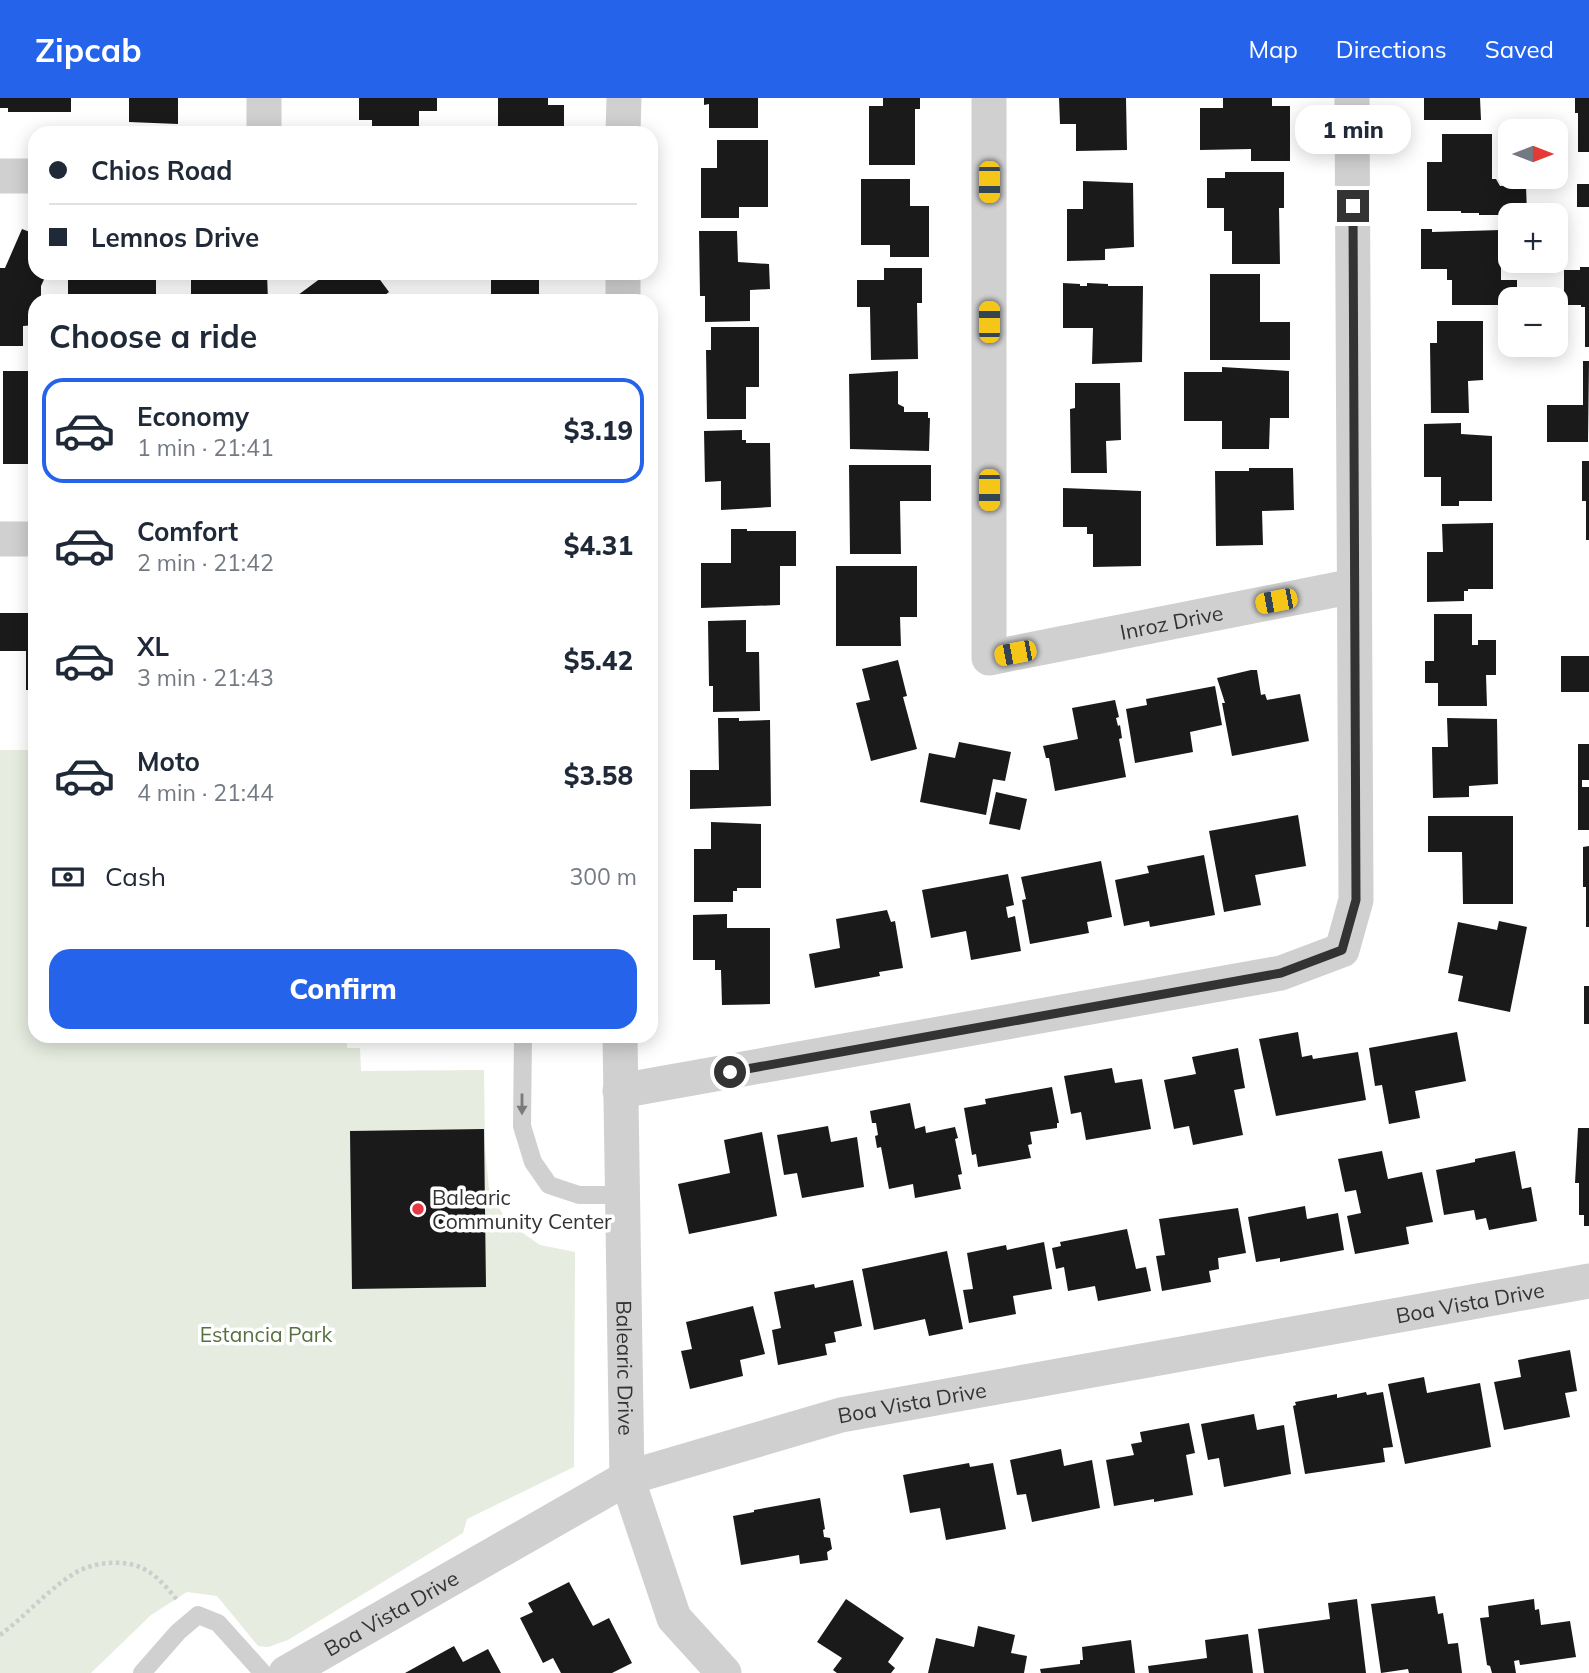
<!DOCTYPE html>
<html lang="en">
<head>
<meta charset="utf-8">
<style>
	body { margin:0; font-family:Mulish,sans-serif; background:#f6f6f7; color:#1f2937; height:100vh; display:flex; flex-direction:column; font-size:26px; white-space:nowrap }
	* { box-sizing:border-box; margin:0 }
	p { font-size:23px; color:#747a83 }
	.icon { flex:none; width:38px; height:38px; fill:none; stroke:currentColor; stroke-width:2; stroke-linecap:round; stroke-linejoin:round }
	.map { position:relative; flex:1; overflow:hidden }
	.side { position:absolute; left:28px; top:196px; width:630px; height:749px; display:flex; flex-direction:column; background:#fff; border-radius:21px; box-shadow:0 4px 18px #0003 }
	.side>* { flex:none }
	.guide { position:absolute; left:28px; top:28px; width:630px; height:154px; border-radius:21px; box-shadow:0 4px 18px #0003; display:grid; align-content:center; height:154px; padding:0 21px; background:#fff }
	.needle { width:46px; rotate:90deg }
	.tools { position:absolute; left:1498px; top:21px; display:grid; gap:14px }
	.tools a { display:grid; place-items:center; width:70px; height:70px; border-radius:14px; background:#fff; box-shadow:0 4px 18px #0003; font-size:35px }
	.end { position:absolute; width:32px; height:32px; margin:-16px; border:9px solid #333; background:#fff; box-shadow:0 0 0 4px #fff }
	.from { border-radius:50% }
	.bubble { position:absolute; height:49px; border-radius:21px; background:#fff; box-shadow:0 4px 18px #0003; font-size:23px; font-weight:800; line-height:49px; text-align:center }
	.car { position:absolute; width:21px; height:42px; margin:-21px -10px; border-radius:9px; box-shadow:0 0 5px 2px #0007; background:linear-gradient(#f5c518 24%,#345 0 40%,#f5c518 0 76%,#345 0 86%,#f5c518 0) }
	.guide b { display:flex; align-items:center; gap:24px; height:66px; font-size:26px }
	.guide b+b { border-top:2px solid #e0e1e3 }
	.guide i { width:18px; height:18px; background:#1f2937 }
	ul { padding:0; list-style:none }
	li { display:flex; align-items:center; gap:21px; height:105px; margin:0 14px 10px; padding:0 7px; border:4px solid transparent; border-radius:21px }
	li div { flex:1 }
	li b { display:block; font-size:26px }
	li em { font-style:normal; font-weight:800 }
	li.on { border-color:#2563eb }
	li>.icon { width:63px; height:63px; stroke-width:1.5 }
	h2 { padding:0 21px; font-size:32px; line-height:84px }
	.pay { display:flex; align-items:center; gap:18px; height:77px; padding:0 21px; font-size:26px }
	.pay p { margin-inline-start:auto }
	.button { display:flex; gap:14px; margin-top:auto; padding:14px 21px }
	.button a { flex:1; height:80px; border-radius:21px; background:#2563eb; color:#fff; font-size:28px; font-weight:800; line-height:80px; text-align:center }
	header { display:flex; align-items:center; gap:42px; box-sizing:border-box; height:98px; padding:0 35px; background:#2563eb; color:#fff }
	header strong { font-size:33px }
	nav { display:flex; gap:38px; margin-inline-start:auto; font-size:24px }
	.map>svg:first-child { display:block }
</style>
</head>
<body>
<header>
<strong>Zipcab</strong>
<nav><a>Map</a><a>Directions</a><a>Saved</a></nav>
</header>
<div class="map">
<svg width="1589" height="1575" viewBox="0 0 1589 1575">
	<rect width="100%" height="100%" fill="#fff"/>
	<path fill="#e6ecdf" d="M0 652H35V938H347V950H360L361 973 484 972 485 1050 489 1091 507 1124 540 1147 575 1154 574 1369 467 1421 463 1435 288 1542 268 1549 258 1548 217 1498 187 1494 151 1517 91 1575H0Z"/>
	<path fill="#1a1a1a" d="M0 0H71V14H8V10H0Z
		M129 0H178V26L129 24Z
		M359 0H437V13H419V35H372V22H359Z
		M498 0H548V7H564V35H498Z
		M704 0H758V30H709V6L704 7Z
		M883 0H920V11H915V67H869V8H883Z
		M1059 0H1126L1127 52 1076 53V26H1060Z
		M1223 0H1272V8H1290V63H1251V51L1200 52V10H1223Z
		M1424 0H1480L1481 22H1424Z
		M1575 0H1589V54H1578V15H1575Z
		M1442 36H1492V81H1496L1500 88 1526 87 1527 117H1479V115H1461V113H1427V64H1442Z
		M717 42H768V109H739V120H701V70H717Z
		M1225 74H1284V110H1279L1280 166H1232V133H1224V110H1207V80H1225Z
		M861 81H910V108H929V159H890V147H861Z
		M1083 83 1133 85 1134 149 1105 151V162L1067 163V111H1083Z
		M1577 86H1589V109H1577Z
		M22 131 35 136V175H47L41 188V203H35V227L23 228V248H0V170H5Z
		M1421 131H1432V134L1501 132V182H1517V201H1510V207H1452V182H1447V171H1421Z
		M699 133H737L738 164 769 166 770 191 750 192V223L705 224V198H700Z
		M1580 169H1589V249H1585V209H1581V207H1564V172H1580Z
		M884 170H922V205H917L918 261 871 262 870 209H857V182H884Z
		M68 175H156V203H68Z
		M191 175H267L268 203H191Z
		M318 175H360L363 179 369 175H375L389 194 377 203H290L321 180Z
		M491 175H539V203H491Z
		M1210 176H1260V224H1290V262H1210Z
		M1063 185 1080 186V188H1087V185L1108 186V188H1143L1142 264 1092 266 1093 230H1063Z
		M1437 223H1483V282L1468 283 1469 315H1431L1430 245H1437Z
		M711 229H759V289H746V321H707L706 252H711Z
		M1583 263H1589L1588 344H1547V307H1583Z
		M1222 269 1289 273V320H1270L1269 351H1222V323H1184V274H1222Z
		M3 273H35V366H3Z
		M898 273V306L904 309V314H928V320H930L929 353 850 351 849 276Z
		M1075 285H1120L1121 342 1106 343 1107 375H1071L1070 311 1075 310Z
		M1461 325V336L1492 338V403H1459V408H1441V379H1424V326Z
		M742 332V342H746V345H770L771 409 721 412V383L705 384 704 333Z
		M1582 363H1589V442H1586V403H1582Z
		M849 367H931V403H900L901 456H850Z
		M1249 370H1293L1294 412 1262 413 1263 447 1216 448 1215 373H1249Z
		M1063 390 1141 393V468L1093 469V436H1087V429H1063Z
		M1493 425V491H1468V493H1464V503L1427 504V454H1443L1442 426Z
		M731 431H747V433H796V468H780V507L701 510V465H731Z
		M836 468H917V519H900L901 548H836Z
		M0 515H35V592H26V553H0Z
		M1434 516H1472V547H1478V542H1496V577H1486L1487 608H1438V585H1425V563H1434Z
		M746 522V554H759L760 613 713 614V588H709L708 523Z
		M1561 558H1589V594H1561Z
		M898 562 907 598 903 599 917 651 871 663 856 605 870 602 862 571Z
		M1251 572H1257L1261 597 1265 596 1267 602 1300 596 1309 643 1232 658 1222 605H1225L1217 580Z
		M1215 588 1222 627 1190 634 1193 654 1135 665 1126 611 1147 607 1146 601Z
		M1115 602 1119 619 1116 620 1118 628 1120 627 1122 640 1119 641 1126 679 1055 693 1049 660H1046L1043 648 1078 641 1072 610Z
		M718 620H739V623L770 622 771 708 690 711V672H719Z
		M1447 620 1497 621 1498 686 1469 688V699L1433 700 1432 649H1448Z
		M959 644 1011 654 1005 683 993 681 986 717 920 704 929 655 955 660Z
		M1578 646H1589V682H1582V689H1589V732H1578Z
		M996 694 1027 701 1020 732 989 726Z
		M1298 717 1306 768 1255 777 1261 807 1224 814 1209 733Z
		M1428 718H1513V806H1463L1462 754H1428Z
		M711 724 761 726V790H737V793H733V804H694V751H711Z
		M1589 748V829H1586V789H1583V749Z
		M1204 757 1215 817 1150 829 1149 823 1124 828 1115 782 1149 775 1147 768Z
		M1101 763 1112 819 1087 824 1089 835 1030 846 1022 802 1026 801 1021 779Z
		M1008 776 1014 807 1006 809 1008 820 1015 818 1021 853 971 862 966 833 931 840 922 792Z
		M887 812 891 824 895 823 903 870 879 874 880 878 815 890 809 856 840 850 836 821Z
		M727 816V830H770V906L722 907 721 872H715V862H693V817Z
		M1499 823 1527 829 1510 914 1458 903 1463 878 1448 875 1458 824 1497 832Z
		M1584 888H1589V926H1584Z
		M1298 934 1302 959 1312 957 1313 961 1358 954 1366 1002 1276 1018 1259 941Z
		M1457 934 1466 983 1415 993 1420 1020 1389 1026 1382 987 1375 988 1369 950Z
		M1238 950 1245 990 1234 992 1243 1037 1193 1047 1189 1028 1174 1031 1164 982 1196 976 1192 959Z
		M1112 970 1115 985 1142 981 1151 1031 1086 1042 1081 1014 1071 1016 1064 978Z
		M1052 989 1059 1025H1057V1030L1030 1034 1032 1046 1028 1047 1031 1060 978 1069 976 1056 972 1057 964 1010 986 1006 985 1001Z
		M910 1005 915 1031 925 1028 926 1035 955 1029 958 1040 955 1041 962 1076 958 1077 961 1091 915 1100 913 1086 889 1091 881 1049 877 1050 875 1038 878 1037 876 1025H872L870 1013Z
		M828 1028 831 1044 857 1039 864 1089 802 1100 797 1075 784 1077 777 1037Z
		M1578 1030H1589V1128H1584V1117H1579V1085H1575Z
		M484 1031 486 1189 352 1191 350 1033Z
		M762 1034 777 1118 689 1136 678 1086 730 1075 724 1042Z
		M1382 1053 1388 1081 1422 1074 1433 1124 1406 1129 1409 1146 1355 1156 1347 1118 1361 1115 1356 1092 1345 1094 1338 1061Z
		M1515 1053 1522 1091 1531 1089 1537 1123 1489 1132 1486 1120 1476 1122 1474 1112 1444 1117 1436 1072 1475 1064V1061Z
		M1305 1108 1307 1121 1338 1115 1344 1152 1280 1164V1160L1256 1164 1248 1119Z
		M1238 1110 1246 1155 1218 1160 1219 1171 1209 1173 1211 1184 1162 1193 1156 1158 1165 1157 1159 1121Z
		M1127 1131 1136 1171 1146 1169 1151 1193 1098 1203 1095 1188 1068 1193 1064 1169 1056 1171 1052 1150 1061 1148 1060 1144Z
		M1044 1144 1052 1191 1013 1198 1016 1216 969 1225 963 1192 973 1191 967 1155 1006 1147 1007 1152Z
		M947 1153 963 1231 929 1238 925 1221 874 1232 862 1171Z
		M853 1182 862 1228 834 1234 836 1244 825 1246 827 1257 778 1267 772 1232 781 1230 774 1194 814 1186 815 1190Z
		M753 1208 765 1256 740 1262 743 1278 690 1291 681 1253 692 1251 686 1224Z
		M1570 1252 1577 1293 1565 1295 1570 1319 1504 1332 1494 1284 1521 1279 1518 1262Z
		M1424 1279 1427 1295 1480 1285 1491 1349 1405 1366 1388 1286Z
		M1366 1294 1367 1297 1383 1294 1393 1349 1383 1350 1385 1364 1305 1376 1293 1308 1296 1307 1295 1304 1337 1296V1300Z
		M1254 1316 1257 1332 1284 1327 1291 1376 1224 1389 1219 1360 1208 1362 1201 1326Z
		M1189 1325 1195 1355 1186 1357 1193 1397 1154 1404V1401L1114 1408 1106 1362 1134 1357 1131 1346 1142 1344 1140 1334Z
		M1061 1351 1064 1368 1092 1362 1100 1410 1032 1424 1026 1396 1017 1397 1010 1362Z
		M969 1365 970 1369 993 1365 1006 1431 946 1442 940 1410 910 1415 903 1377Z
		M820 1400 825 1431 823 1432 824 1439 830 1440 832 1451 827 1454 828 1462 800 1466 799 1457 741 1467 733 1418 754 1414V1412Z
		M569 1484 593 1528 609 1520 632 1565 612 1575H561L553 1560 543 1565 520 1520 533 1514 528 1505Z
		M1435 1498 1438 1516 1443 1515 1448 1546 1458 1545 1462 1575H1409L1408 1571 1381 1575 1371 1506Z
		M846 1501 904 1540 888 1564 895 1570 891 1575H837L833 1572 842 1560 817 1544Z
		M1357 1501 1366 1575H1264L1258 1531 1330 1521 1328 1505Z
		M1534 1501 1535 1512 1539 1511 1541 1527 1570 1523 1576 1559 1520 1567 1519 1562 1514 1563 1516 1575H1492L1490 1568 1487 1567 1480 1520 1489 1519 1488 1508Z
		M978 1528 1015 1537 1011 1555 1027 1558 1024 1575H928L936 1540 974 1549Z
		M1248 1536 1253 1575H1149L1148 1568 1207 1560 1205 1542Z
		M1131 1542 1135 1575H1041L1040 1571 1080 1566V1562H1083L1082 1549Z
		M454 1548 463 1564 488 1551 501 1575H405Z"/>
	<g fill="none" stroke-linecap="round" stroke-linejoin="round">
		<path stroke="#cdcdcd" stroke-width="4.5" stroke-dasharray="3.5 3.5" stroke-linecap="butt" d="M0 1537C26 1518 47 1492 75 1475 93 1464 123 1461 142 1470 157 1477 168 1491 178 1503"/>
		<path stroke="#d0d0d0" stroke-width="18" d="M523 938 522 1028 533 1064 549 1087 579 1097H622
			M142 1575 178 1534 198 1517 218 1525 263 1575"/>
		<g stroke="#d0d0d0" stroke-width="35">
			<path d="M264 0V35"/>
			<path id="s1" d="M989 0V560L1354 488"/>
			<path d="M623 35 624 0"/>
			<path d="M0 78H35"/>
			<path d="M623 203V175"/>
			<path d="M0 441H35"/>
			<path id="s2" d="M620 938 627 1380 674 1520 724 1575"/>
			<path d="M620 993 1281 875 1342 852 1356 802 1352 0"/>
			<path id="s3" d="M286 1575 627 1380 841 1317 1589 1183"/>
		</g>
	</g>
	<defs><path id="oneway-solid" d="M-6-.8H1V-3.2L6.5 0L1 3.2V.8H-6Z" transform="scale(1.75)"/></defs>
	<use fill="#7a7a7a" href="#oneway-solid" transform="translate(522 1006) rotate(90)"/>
	<g fill="none" stroke-linecap="round" stroke-linejoin="round">
		<path stroke="#333" stroke-width="9" d="M730 974 1281 875 1342 852 1356 802 1353 108"/>
	</g>
	<circle fill="#e63946" stroke="#fff" stroke-width="2.5" cx="418" cy="1111" r="7"/>
	<g text-anchor="middle" dominant-baseline="central" stroke-width="7" stroke-linejoin="round" paint-order="stroke">
		<g font-size="21" fill="#333" stroke="#fff">
			<text stroke="none"><textPath href="#s1" startOffset="746">Inroz Drive</textPath></text>
			<text stroke="none"><textPath href="#s3" startOffset="1255">Boa Vista Drive</textPath></text>
			<text stroke="none"><textPath href="#s2" startOffset="332">Balearic Drive</textPath></text>
			<text stroke="none"><textPath href="#s3" startOffset="688">Boa Vista Drive</textPath></text>
			<text stroke="none"><textPath href="#s3" startOffset="121">Boa Vista Drive</textPath></text>
		</g>
		<g font-size="21" fill="#333" stroke="#fff" text-anchor="start">
			<text x="432" y="1099">Balearic<tspan x="432" dy="24">Community Center</tspan></text>
		</g>
		<g font-size="21" fill="#56703f" stroke="#fff">
			<text x="266" y="1236">Estancia Park</text>
		</g>
	</g>
</svg>
<div class="tools">
<a><svg class="needle" viewBox="-14 -14 28 28"><path d="M0-13l5 13h-10z" fill="#e53935"/><path d="M0 13l5-13h-10z" fill="#747a83"/></svg></a>
<a>+</a>
<a>−</a>
</div>
<i class="end from" style="left:730px;top:974px"></i>
<i class="end" style="left:1353px;top:108px"></i>
<div class="bubble" style="left:1295px;top:7px;width:116px">1 min</div>
<i class="car" style="left:989px;top:84px;rotate:180deg"></i>
<i class="car" style="left:989px;top:224px;rotate:0deg"></i>
<i class="car" style="left:989px;top:392px;rotate:180deg"></i>
<i class="car" style="left:1276px;top:503px;rotate:259deg"></i>
<i class="car" style="left:1015px;top:555px;rotate:259deg"></i>
<div class="guide">
<b><i class="from"></i>Chios Road</b>
<b><i></i>Lemnos Drive</b>
</div>
<section class="side">
<h2>Choose a ride</h2>
<ul>
<li class="on"><svg class="icon" aria-label="car" viewBox="0 0 24 24"><path d="M5 17H2v-5l4-1 3-4h7l3 4 3 1v5h-3M9 17h6M6 11h13"/><circle cx="7" cy="17" r="2"/><circle cx="17" cy="17" r="2"/></svg><div><b>Economy</b><p>1 min · 21:41</p></div><em>$3.19</em></li>
<li><svg class="icon" aria-label="car" viewBox="0 0 24 24"><path d="M5 17H2v-5l4-1 3-4h7l3 4 3 1v5h-3M9 17h6M6 11h13"/><circle cx="7" cy="17" r="2"/><circle cx="17" cy="17" r="2"/></svg><div><b>Comfort</b><p>2 min · 21:42</p></div><em>$4.31</em></li>
<li><svg class="icon" aria-label="car" viewBox="0 0 24 24"><path d="M5 17H2v-5l4-1 3-4h7l3 4 3 1v5h-3M9 17h6M6 11h13"/><circle cx="7" cy="17" r="2"/><circle cx="17" cy="17" r="2"/></svg><div><b>XL</b><p>3 min · 21:43</p></div><em>$5.42</em></li>
<li><svg class="icon" aria-label="car" viewBox="0 0 24 24"><path d="M5 17H2v-5l4-1 3-4h7l3 4 3 1v5h-3M9 17h6M6 11h13"/><circle cx="7" cy="17" r="2"/><circle cx="17" cy="17" r="2"/></svg><div><b>Moto</b><p>4 min · 21:44</p></div><em>$3.58</em></li>
</ul>
<div class="pay"><svg class="icon" aria-label="cash" viewBox="0 0 24 24"><path d="M3 7h18v10H3z"/><circle cx="12" cy="12" r="2"/></svg>Cash<p>300 m</p></div>
<div class="button"><a>Confirm</a></div>
</section>
</div>
</body>
</html>
